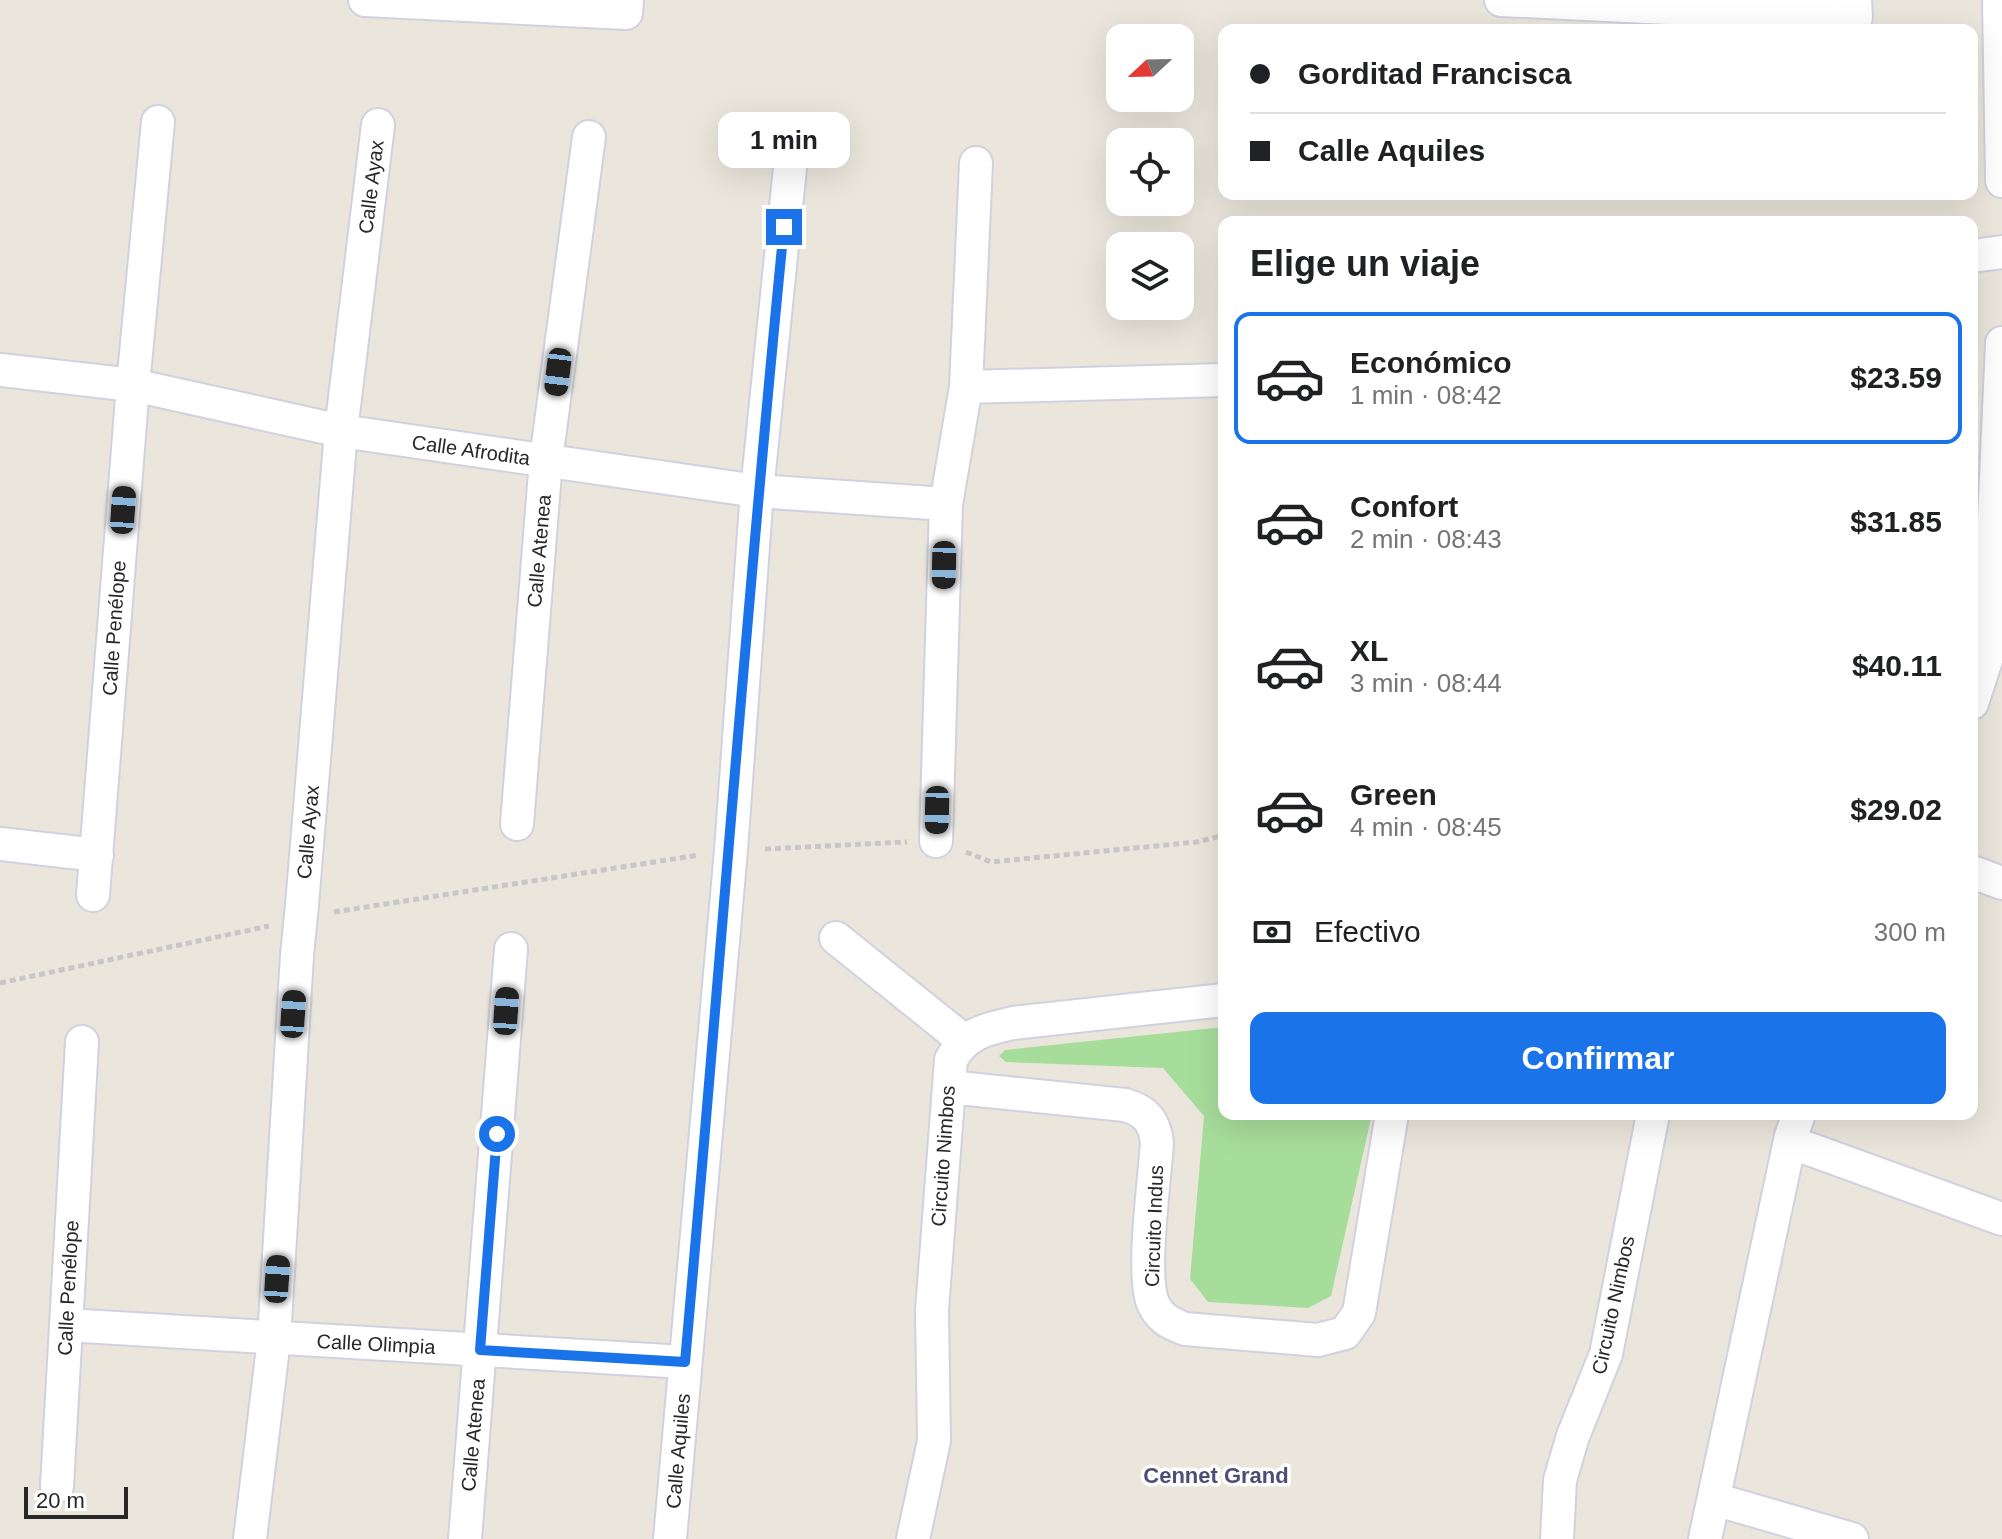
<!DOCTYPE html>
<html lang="es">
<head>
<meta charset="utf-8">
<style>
	body { margin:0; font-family:Arial,sans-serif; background:#f6f6f6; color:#202124; height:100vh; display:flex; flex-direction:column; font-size:30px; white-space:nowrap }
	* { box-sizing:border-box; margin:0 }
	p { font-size:26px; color:#757577 }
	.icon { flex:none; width:44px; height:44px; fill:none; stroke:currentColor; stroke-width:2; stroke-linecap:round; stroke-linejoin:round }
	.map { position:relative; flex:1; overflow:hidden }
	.panel { position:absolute; left:1218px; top:216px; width:760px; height:904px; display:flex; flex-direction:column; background:#fff; border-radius:16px; box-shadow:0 8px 32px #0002 }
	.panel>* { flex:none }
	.banner { position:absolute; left:1218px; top:24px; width:760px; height:176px; border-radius:16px; box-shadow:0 8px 32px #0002; display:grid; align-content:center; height:176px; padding:0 32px; background:#fff }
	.needle { width:52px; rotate:248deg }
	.tools { position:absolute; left:1106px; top:24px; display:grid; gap:16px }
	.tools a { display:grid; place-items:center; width:88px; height:88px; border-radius:16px; background:#fff; box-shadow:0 8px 32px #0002; font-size:40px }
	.scale { position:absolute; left:24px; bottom:20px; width:104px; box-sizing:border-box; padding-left:8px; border:4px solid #282828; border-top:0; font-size:22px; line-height:28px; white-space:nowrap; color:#282828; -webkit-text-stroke:6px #fff; paint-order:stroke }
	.end { position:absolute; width:36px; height:36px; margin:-18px; border:10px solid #1a73e8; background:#fff; box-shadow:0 0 0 4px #fff }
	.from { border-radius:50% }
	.bubble { position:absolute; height:56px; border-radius:16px; background:#fff; box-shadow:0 8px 32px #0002; font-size:26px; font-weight:800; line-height:56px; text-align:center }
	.car { position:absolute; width:24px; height:48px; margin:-24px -12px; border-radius:10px; box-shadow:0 0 6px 2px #0007; background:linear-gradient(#222 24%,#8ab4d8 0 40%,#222 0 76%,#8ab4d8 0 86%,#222 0) }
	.banner b { display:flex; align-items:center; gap:28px; height:76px; font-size:30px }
	.banner b+b { border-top:2px solid #e0e0e0 }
	.banner i { width:20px; height:20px; background:#202124 }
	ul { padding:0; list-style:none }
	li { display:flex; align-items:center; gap:24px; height:132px; margin:0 16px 12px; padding:0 16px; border:4px solid transparent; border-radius:16px }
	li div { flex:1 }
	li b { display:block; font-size:30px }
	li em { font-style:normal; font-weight:800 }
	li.on { border-color:#1a73e8 }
	li>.icon { width:72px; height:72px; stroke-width:1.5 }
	h2 { padding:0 32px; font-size:36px; line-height:96px }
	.pay { display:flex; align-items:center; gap:20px; height:88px; padding:0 32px; font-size:30px }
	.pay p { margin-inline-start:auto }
	.primary-button { display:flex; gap:16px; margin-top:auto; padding:16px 32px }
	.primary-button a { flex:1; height:92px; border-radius:16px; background:#1a73e8; color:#fff; font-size:32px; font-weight:800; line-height:92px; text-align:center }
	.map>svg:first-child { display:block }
</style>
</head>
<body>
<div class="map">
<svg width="2002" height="1539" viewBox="0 0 2002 1539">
	<rect width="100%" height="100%" fill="#eae6db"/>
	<path fill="#a7dd9b" d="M1224 1027V1114H1372L1331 1296 1308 1308 1208 1302 1190 1279 1204 1116 1163 1068 1006 1062 999 1056 1005 1050Z"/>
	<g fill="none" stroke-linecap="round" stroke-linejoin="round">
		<defs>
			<path id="street" d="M365 0 626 13 627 0
				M1501 0 1856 17 1855 0
				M1999 0 2002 181
				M1972 256 2002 252
				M0 370 133 385 341 431 757 491 946 504
				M966 387 1224 380
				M1972 703 1988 654 2002 343
				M517 824 546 460 589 137
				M936 841 946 504 966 387 976 163
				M0 844 97 855
				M1972 872 2002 883
				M93 895 133 385 158 122
				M302 905 341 431 378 125
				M836 938 963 1040
				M949 1087 1125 1105C1146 1111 1154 1121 1157 1142 1155 1177 1141 1275 1153 1303 1160 1319 1170 1323 1185 1329L1318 1340 1345 1333 1359 1313 1392 1114
				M1790 1142 2002 1219
				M66 1325 685 1362
				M57 1486 82 1042
				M1714 1499 1852 1539
				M250 1539 274 1339 297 955
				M465 1539 511 949
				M670 1539 731 850 757 491 790 168
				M913 1539 934 1441 932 1310 951 1060C964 1034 986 1029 1013 1023L1224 1000
				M1557 1539 1560 1480 1573 1436 1606 1354 1653 1114
				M1705 1539 1791 1136 1799 1114"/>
		</defs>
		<use href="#street" stroke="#d1d1e0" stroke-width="36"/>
		<path stroke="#c7c7c7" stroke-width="5" stroke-dasharray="6 4" stroke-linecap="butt" d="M765 849 907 842
			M966 852 991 862 1197 842 1224 835
			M334 912 699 855
			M0 983 269 926"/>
		<use href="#street" stroke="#fff" stroke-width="32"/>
		<defs>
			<path id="street-bridge" d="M297 955 302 905"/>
		</defs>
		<use href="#street-bridge" stroke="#d1d1e0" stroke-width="36" stroke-linecap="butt"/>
		<use href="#street-bridge" stroke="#fff" stroke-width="32"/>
	</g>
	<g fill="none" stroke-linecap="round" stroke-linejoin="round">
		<path stroke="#1a73e8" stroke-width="10" d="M497 1134 480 1350 685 1362C719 984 746 605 784 227"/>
	</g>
	<g text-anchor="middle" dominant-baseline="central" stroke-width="7" stroke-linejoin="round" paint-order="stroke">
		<g font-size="20" fill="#282828" stroke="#fff">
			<text transform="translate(371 187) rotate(-83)">Calle Ayax</text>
			<text transform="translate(471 450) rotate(8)">Calle Afrodita</text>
			<text transform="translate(539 551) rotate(-85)">Calle Atenea</text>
			<text transform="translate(114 628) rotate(-86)">Calle Penélope</text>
			<text transform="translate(308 832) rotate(-85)">Calle Ayax</text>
			<text transform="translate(943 1156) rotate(-86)">Circuito Nimbos</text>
			<text transform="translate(1154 1226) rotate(-88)">Circuito Indus</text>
			<text transform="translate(68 1288) rotate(-87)">Calle Penélope</text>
			<text transform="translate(1613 1305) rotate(-78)">Circuito Nimbos</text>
			<text transform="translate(376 1344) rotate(3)">Calle Olimpia</text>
			<text transform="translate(473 1435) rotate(-85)">Calle Atenea</text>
			<text transform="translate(678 1451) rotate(-85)">Calle Aquiles</text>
		</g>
		<g font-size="22" font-weight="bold" fill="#4d4d75" stroke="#fff">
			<text x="1216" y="1475">Cennet Grand</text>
		</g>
	</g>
</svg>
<div class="tools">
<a><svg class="needle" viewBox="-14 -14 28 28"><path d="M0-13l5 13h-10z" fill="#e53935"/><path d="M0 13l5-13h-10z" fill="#757577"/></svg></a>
<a><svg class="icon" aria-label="locate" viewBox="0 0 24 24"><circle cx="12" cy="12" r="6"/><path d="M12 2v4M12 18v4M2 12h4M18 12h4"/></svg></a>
<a><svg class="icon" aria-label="layers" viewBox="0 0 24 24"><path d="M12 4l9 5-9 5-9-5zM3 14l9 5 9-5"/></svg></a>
</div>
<div class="scale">20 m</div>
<i class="end from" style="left:497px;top:1134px"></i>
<i class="end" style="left:784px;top:227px"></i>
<div class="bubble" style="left:718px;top:112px;width:132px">1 min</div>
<i class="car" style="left:558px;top:372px;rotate:187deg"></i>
<i class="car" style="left:123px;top:510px;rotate:4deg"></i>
<i class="car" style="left:944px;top:565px;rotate:181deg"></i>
<i class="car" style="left:937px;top:810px;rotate:181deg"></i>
<i class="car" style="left:506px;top:1011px;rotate:4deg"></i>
<i class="car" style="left:293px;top:1014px;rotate:4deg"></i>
<i class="car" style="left:277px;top:1279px;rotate:4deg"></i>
<div class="banner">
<b><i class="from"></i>Gorditad Francisca</b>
<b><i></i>Calle Aquiles</b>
</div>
<section class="panel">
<h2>Elige un viaje</h2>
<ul>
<li class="on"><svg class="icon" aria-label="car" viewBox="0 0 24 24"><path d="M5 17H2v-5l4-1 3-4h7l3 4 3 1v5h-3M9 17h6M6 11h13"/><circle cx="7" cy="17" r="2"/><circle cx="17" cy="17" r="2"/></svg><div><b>Económico</b><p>1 min · 08:42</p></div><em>$23.59</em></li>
<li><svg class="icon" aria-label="car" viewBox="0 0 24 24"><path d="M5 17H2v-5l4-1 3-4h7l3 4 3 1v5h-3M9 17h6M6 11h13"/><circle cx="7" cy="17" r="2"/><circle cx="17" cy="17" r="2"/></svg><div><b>Confort</b><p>2 min · 08:43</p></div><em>$31.85</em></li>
<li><svg class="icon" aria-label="car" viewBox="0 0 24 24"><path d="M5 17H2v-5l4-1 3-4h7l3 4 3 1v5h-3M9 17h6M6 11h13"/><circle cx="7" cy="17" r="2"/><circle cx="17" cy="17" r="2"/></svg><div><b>XL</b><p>3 min · 08:44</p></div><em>$40.11</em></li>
<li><svg class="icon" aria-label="car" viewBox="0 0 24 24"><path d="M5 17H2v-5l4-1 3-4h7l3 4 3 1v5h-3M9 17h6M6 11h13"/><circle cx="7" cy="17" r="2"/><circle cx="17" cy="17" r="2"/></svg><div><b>Green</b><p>4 min · 08:45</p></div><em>$29.02</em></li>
</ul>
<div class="pay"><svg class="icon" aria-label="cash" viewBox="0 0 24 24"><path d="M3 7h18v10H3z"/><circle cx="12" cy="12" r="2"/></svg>Efectivo<p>300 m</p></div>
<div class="primary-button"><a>Confirmar</a></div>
</section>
</div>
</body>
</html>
